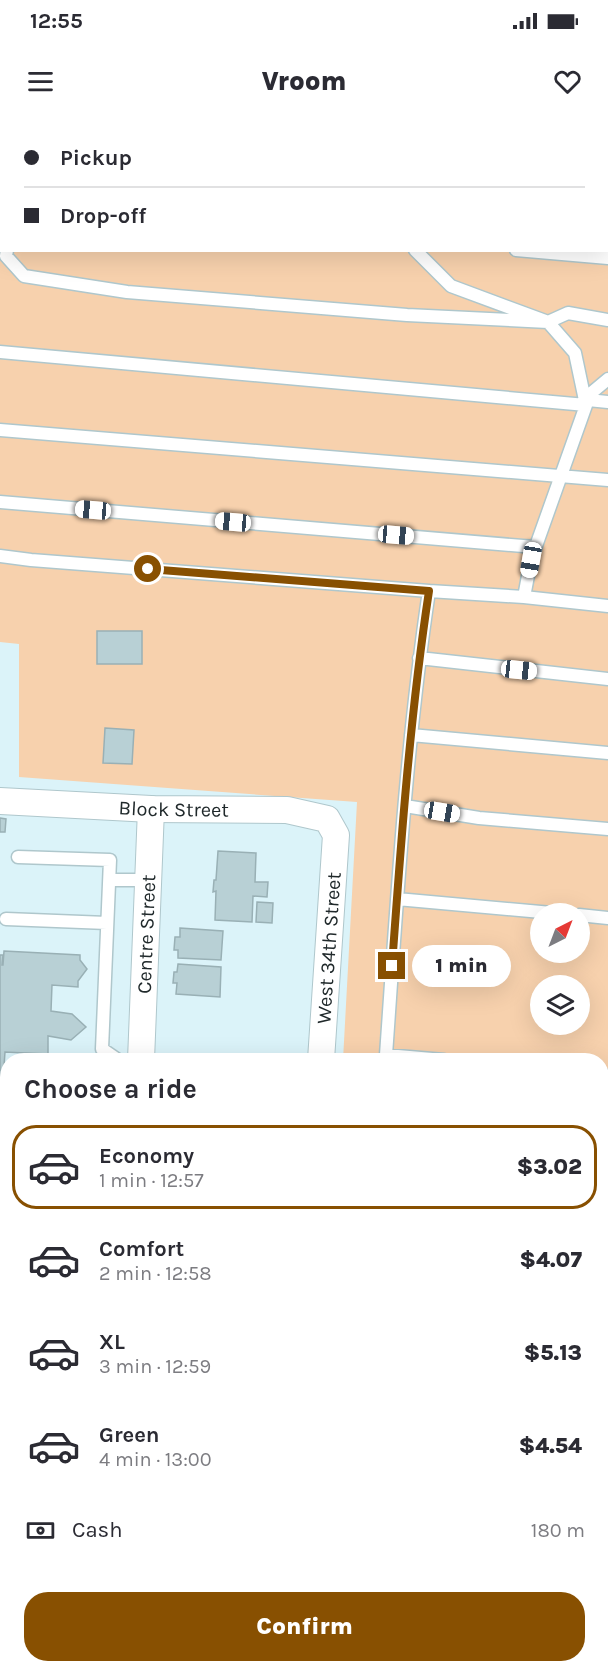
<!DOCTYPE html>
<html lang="en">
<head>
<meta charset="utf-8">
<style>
	body { margin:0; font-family:Karla,sans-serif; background:#f2f2f3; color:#2b2b33; height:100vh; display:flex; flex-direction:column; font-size:22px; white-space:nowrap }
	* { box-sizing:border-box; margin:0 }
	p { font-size:20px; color:#7c7c81 }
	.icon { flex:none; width:33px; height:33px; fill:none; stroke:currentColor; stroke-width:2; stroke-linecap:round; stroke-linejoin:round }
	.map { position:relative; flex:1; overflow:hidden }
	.side { position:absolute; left:0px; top:933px; width:609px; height:620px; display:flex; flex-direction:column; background:#fff; border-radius:24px 24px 0 0; box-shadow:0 6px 24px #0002 }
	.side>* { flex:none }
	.hud { position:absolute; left:0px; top:0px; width:609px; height:132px; box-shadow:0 6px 24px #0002; display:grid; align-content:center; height:132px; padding:0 24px; background:#fff }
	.needle { width:39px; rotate:42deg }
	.buttons { position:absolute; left:530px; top:783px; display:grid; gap:12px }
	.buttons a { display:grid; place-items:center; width:60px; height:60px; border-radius:50%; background:#fff; box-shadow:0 6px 24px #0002; font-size:30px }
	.end { position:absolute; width:27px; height:27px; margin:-14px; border:8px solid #885001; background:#fff; box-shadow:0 0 0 3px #fff }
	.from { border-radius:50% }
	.bubble { position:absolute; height:42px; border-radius:21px; background:#fff; box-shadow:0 6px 24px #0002; font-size:20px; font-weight:800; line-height:42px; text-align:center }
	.car { position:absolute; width:18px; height:36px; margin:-18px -9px; border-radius:8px; box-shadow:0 0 4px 2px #0007; background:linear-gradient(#fff 24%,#345 0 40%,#fff 0 76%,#345 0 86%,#fff 0) }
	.hud b { display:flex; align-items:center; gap:21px; height:57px; font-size:22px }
	.hud b+b { border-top:2px solid #e1e1e2 }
	.hud i { width:15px; height:15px; background:#2b2b33 }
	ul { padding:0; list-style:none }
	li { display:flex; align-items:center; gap:18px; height:84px; margin:0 12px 9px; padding:0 12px; border:3px solid transparent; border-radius:24px }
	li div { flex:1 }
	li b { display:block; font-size:22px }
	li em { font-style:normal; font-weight:800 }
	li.on { border-color:#885001 }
	li>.icon { width:54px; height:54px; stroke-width:1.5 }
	h2 { padding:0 24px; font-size:27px; line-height:72px }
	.pay { display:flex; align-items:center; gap:15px; height:66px; padding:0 24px; font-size:22px }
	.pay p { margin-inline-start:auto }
	.primary-button { display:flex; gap:12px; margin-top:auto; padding:12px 24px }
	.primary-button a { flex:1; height:69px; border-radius:24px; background:#885001; color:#fff; font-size:24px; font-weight:800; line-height:69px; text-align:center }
	.status { display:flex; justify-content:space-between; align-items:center; height:42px; padding:0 30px; background:#fff; direction:ltr }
	.status svg { height:16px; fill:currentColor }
	header { display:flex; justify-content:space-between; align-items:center; height:78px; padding:0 24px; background:#fff; font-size:27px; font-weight:800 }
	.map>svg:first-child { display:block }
</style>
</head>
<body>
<div class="status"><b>12:55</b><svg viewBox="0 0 49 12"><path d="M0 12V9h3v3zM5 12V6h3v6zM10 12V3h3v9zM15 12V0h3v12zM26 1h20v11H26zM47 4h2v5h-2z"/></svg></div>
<header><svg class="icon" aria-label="menu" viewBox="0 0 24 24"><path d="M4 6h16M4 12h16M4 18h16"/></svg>Vroom<svg class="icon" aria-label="heart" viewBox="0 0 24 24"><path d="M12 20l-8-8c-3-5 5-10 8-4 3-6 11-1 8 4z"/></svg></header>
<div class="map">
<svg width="608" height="1552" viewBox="0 0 608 1552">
	<rect width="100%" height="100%" fill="#dbf3f9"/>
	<path fill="#f7d1ad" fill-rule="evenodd" d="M0 0H608V1019L602 1018V940H343L357 682 19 657V524L0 522ZM2 2H608V130H2ZM540 794H579V832H540ZM540 866H579V904H540Z"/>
	<path fill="#b8d0d5" stroke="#99b0b5" stroke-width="1.5" d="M97 511H142V544H97Z
		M105 608 134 610 132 644 103 643Z
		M0 698 6 699 5 712H0Z
		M218 731 256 733 255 762H268L267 777 253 776 252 802 215 800 216 771 213 772 214 760H216Z
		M257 782 273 783 272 803 256 802Z
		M180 808 223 811 221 840 178 838V830H174L175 817H180Z
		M4 831 80 835V840L87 849 78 861V867L52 865 51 891 72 894 86 907 71 920 48 916V934L5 932 3 960H0V835H3L2 845H3Z
		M178 844 221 847 220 877 176 874 177 863H173L174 852H177Z
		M237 934 257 935 256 940H237Z
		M285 934H304L305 940H286Z
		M0 1043 8 1044V1109H0Z
		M608 1094V1118L602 1103V1098Z
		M608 1299V1326L604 1328 602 1322V1303Z
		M3 1350 8 1357V1519L0 1506V1351Z
		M602 1353 608 1364V1405L602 1409Z
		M162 1545H206L210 1552H150Z
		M337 1545 342 1552H326Z
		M509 1545H561L564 1551 562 1552H503L501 1550Z"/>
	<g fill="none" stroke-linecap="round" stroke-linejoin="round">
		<defs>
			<path id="lane" d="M19 2V0
				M7 130 6 136 24 156 127 172 407 195 548 202 568 193 608 200
				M516 130 608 138
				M0 232 586 285 575 233 548 202 451 166 415 130
				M588 280 608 282
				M0 310 608 360
				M0 382 535 427
				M0 436 31 440 429 471 524 477 608 486
				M429 471C406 625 397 780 386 935L444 940
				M524 477 531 440 590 274 608 259
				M419 538 608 559
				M411 615 608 633
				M405 686 479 698 608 709
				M18 737 110 740 102 929 118 940
				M110 760H149
				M397 779 563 794
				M579 795 608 798
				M6 799 107 803
				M602 956H608"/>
			<g id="street">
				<path id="s1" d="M0 681 151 689 287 690 327 699 336 715 321 940"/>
				<path id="s2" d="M141 940 151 689"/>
				<path d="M0 1270 8 1283"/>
				<path d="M602 1283 608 1279"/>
				<path d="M602 1451 608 1447"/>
				<path d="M602 1529 608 1539"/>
				<path d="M238 1545 242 1552"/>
				<path d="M104 1552 116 1545"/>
			</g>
			<path id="secondary" d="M0 1018H8
				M602 1050H608"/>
		</defs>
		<use href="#lane" stroke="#afc7cc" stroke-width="15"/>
		<use href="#street" stroke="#afc7cc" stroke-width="28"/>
		<use href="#secondary" stroke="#afc7cc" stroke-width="36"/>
		<use href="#lane" stroke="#fff" stroke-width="12"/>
		<use href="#street" stroke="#fff" stroke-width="26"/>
		<use href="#secondary" stroke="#fff" stroke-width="33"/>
	</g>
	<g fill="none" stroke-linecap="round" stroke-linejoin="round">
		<path stroke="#885001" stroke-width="8" d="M148 449 429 471C410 596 401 721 392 846"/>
	</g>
	<g text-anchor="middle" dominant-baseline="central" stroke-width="6" stroke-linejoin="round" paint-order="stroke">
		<g font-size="20" fill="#20292b" stroke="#fff">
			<text stroke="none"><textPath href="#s1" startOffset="174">Block Street</textPath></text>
			<text stroke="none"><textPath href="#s2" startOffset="126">Centre Street</textPath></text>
			<text transform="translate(329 828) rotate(-86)">West 34th Street</text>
		</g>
	</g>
</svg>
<div class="buttons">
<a><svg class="needle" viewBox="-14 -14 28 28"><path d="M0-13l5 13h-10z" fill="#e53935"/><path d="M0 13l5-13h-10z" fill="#7c7c81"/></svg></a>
<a><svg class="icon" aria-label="layers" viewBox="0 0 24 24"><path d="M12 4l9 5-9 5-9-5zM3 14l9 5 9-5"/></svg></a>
</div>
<i class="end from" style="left:148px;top:449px"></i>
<i class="end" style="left:392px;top:846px"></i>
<div class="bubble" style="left:412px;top:825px;width:99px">1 min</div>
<i class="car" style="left:93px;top:390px;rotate:275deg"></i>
<i class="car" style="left:233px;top:402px;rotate:275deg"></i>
<i class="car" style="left:396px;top:415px;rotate:95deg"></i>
<i class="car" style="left:531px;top:440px;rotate:190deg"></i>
<i class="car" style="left:519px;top:550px;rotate:96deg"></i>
<i class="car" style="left:442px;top:692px;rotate:99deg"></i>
<div class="hud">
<b><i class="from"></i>Pickup</b>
<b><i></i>Drop-off</b>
</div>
<section class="side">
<h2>Choose a ride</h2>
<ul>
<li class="on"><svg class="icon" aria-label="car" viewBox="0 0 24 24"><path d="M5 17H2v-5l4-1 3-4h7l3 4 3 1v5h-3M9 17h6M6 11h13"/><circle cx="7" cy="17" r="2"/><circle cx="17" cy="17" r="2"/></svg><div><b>Economy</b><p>1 min · 12:57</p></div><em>$3.02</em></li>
<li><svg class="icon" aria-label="car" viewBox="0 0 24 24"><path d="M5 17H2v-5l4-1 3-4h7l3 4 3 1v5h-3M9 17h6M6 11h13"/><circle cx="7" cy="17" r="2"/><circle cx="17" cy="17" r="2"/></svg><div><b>Comfort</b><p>2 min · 12:58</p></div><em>$4.07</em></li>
<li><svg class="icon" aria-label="car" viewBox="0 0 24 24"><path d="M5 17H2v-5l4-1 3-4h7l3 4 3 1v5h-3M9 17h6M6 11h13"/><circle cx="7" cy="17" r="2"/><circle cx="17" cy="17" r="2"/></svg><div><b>XL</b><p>3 min · 12:59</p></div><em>$5.13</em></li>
<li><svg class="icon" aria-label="car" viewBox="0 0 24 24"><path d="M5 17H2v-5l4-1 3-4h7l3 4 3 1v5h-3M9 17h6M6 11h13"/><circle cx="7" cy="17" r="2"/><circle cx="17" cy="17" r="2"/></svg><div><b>Green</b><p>4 min · 13:00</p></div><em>$4.54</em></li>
</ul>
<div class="pay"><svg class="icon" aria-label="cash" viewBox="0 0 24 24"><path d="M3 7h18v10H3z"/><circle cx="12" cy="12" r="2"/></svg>Cash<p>180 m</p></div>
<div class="primary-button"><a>Confirm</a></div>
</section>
</div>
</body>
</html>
